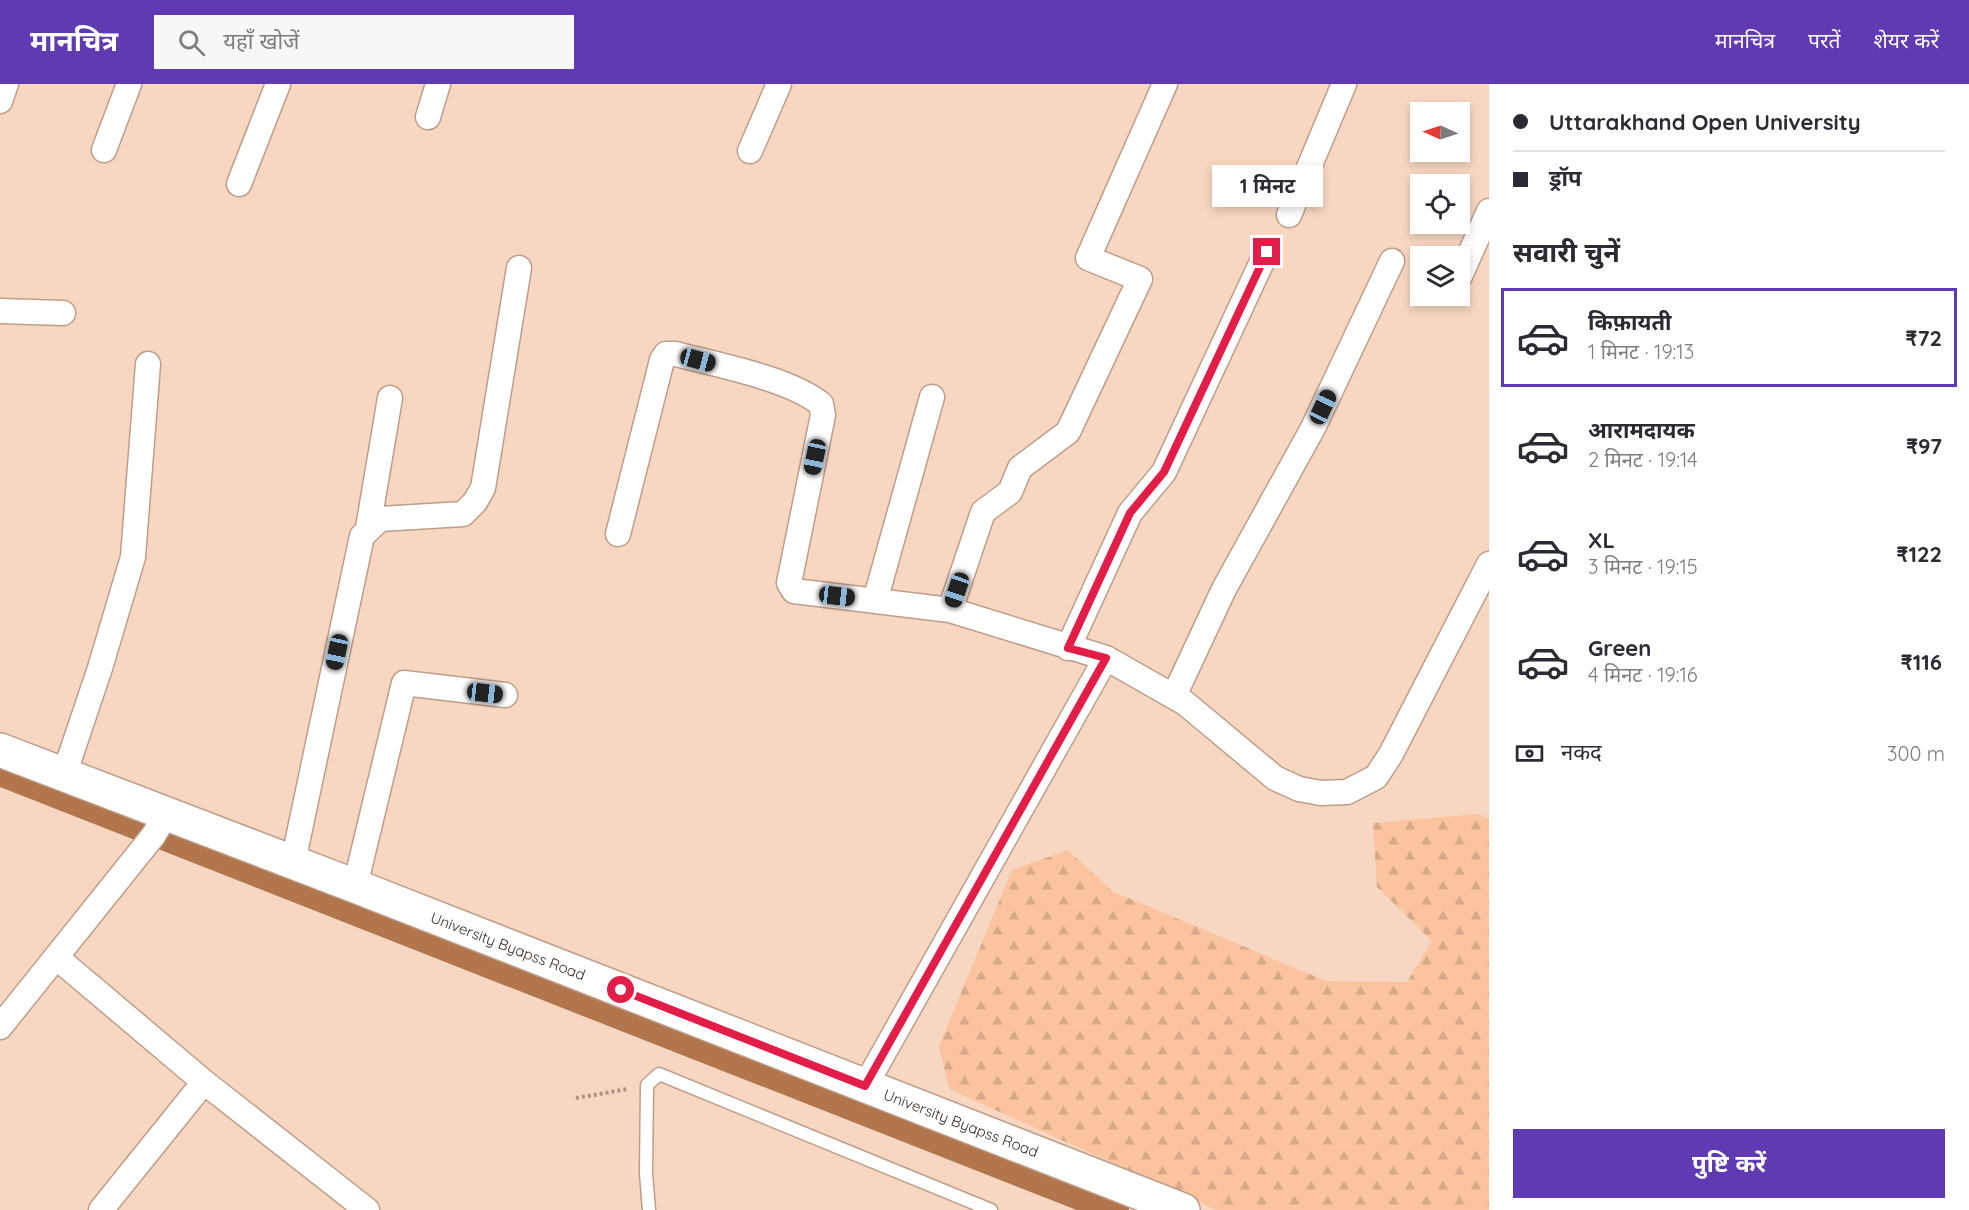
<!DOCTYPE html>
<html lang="hi">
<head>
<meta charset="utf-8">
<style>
	body { margin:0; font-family:Quicksand,"Noto Sans Devanagari",sans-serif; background:#f7f7f7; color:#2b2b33; height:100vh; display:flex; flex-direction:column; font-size:22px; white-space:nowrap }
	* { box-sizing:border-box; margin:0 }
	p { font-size:20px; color:#7c7c81 }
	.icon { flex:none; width:33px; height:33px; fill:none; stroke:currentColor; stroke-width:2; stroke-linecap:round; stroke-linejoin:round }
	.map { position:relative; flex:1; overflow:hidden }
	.details { display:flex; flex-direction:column; background:#fff; width:480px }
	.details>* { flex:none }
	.banner { display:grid; align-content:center; height:132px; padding:0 24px; background:#fff }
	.needle { width:39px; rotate:273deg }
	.buttons { position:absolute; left:1410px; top:18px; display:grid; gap:12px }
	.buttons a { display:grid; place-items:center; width:60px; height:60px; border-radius:0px; background:#fff; box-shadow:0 3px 9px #0003; font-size:30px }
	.end { position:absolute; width:27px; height:27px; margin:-14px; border:8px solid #e11d48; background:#fff; box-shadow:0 0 0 3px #fff }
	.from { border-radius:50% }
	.bubble { position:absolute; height:42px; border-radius:0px; background:#fff; box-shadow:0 3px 9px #0003; font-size:20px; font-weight:700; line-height:42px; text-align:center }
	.car { position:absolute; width:18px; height:36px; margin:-18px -9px; border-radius:8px; box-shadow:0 0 4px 2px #0007; background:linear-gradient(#222 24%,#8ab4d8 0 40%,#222 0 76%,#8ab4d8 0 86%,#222 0) }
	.banner b { display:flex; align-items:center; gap:21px; height:57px; font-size:22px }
	.banner b+b { border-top:2px solid #e1e1e2 }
	.banner i { width:15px; height:15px; background:#2b2b33 }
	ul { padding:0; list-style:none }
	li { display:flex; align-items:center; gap:18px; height:99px; margin:0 12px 9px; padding:0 12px; border:3px solid transparent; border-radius:0px }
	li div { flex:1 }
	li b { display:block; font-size:22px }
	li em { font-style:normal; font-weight:700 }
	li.current { border-color:#603ab2 }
	li>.icon { width:54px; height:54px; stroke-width:1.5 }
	h2 { padding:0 24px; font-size:27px; line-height:72px }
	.pay { display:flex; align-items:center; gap:15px; height:66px; padding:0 24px; font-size:22px }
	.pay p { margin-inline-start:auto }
	.cta { display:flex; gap:12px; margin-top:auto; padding:12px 24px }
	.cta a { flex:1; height:69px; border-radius:0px; background:#603ab2; color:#fff; font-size:24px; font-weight:700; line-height:69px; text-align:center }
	header { display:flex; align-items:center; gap:36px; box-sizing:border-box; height:84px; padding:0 30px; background:#603ab2; color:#fff }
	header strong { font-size:28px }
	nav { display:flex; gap:33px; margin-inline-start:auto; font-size:21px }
	.search { width:420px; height:54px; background:#f7f7f7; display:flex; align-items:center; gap:15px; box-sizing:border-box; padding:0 21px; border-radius:0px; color:#7c7c81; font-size:22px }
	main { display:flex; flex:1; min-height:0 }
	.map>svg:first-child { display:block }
</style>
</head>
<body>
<header>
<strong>मानचित्र</strong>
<div class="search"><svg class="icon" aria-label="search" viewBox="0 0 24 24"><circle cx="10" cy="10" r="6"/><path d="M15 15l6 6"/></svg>यहाँ खोजें</div>
<nav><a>मानचित्र</a><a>परतें</a><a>शेयर करें</a></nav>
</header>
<main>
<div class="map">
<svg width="1489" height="1126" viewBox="0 0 1489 1126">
	<defs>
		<pattern id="forest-firs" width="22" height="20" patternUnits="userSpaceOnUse" patternTransform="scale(1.5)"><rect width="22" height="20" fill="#fbc49f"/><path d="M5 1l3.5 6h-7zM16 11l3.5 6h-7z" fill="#d8a989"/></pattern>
	</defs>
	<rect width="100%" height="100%" fill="#f7d7c2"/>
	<path fill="url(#forest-firs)" d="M1478 730 1489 735V1126H1216L949 1005 939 962 1012 786 1068 766 1112 807 1326 897 1407 898 1432 857 1377 803 1373 739Z"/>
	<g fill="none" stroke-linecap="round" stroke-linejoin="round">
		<path stroke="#b1764c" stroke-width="28" d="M0 688 1115 1126"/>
		<defs>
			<path id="service" d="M649 1126 646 1089 647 1001 659 990 991 1126"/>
			<path id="minor" d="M0 17 6 0
				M428 33 438 0
				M104 66 129 0
				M750 67 779 0
				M239 100 278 0
				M1289 131 1344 0
				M1460 192 1489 127
				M0 227 63 229
				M368 444 390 314
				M618 450 662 276 666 270H676C717 281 788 294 821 320L823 331 789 499 794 507 950 526 1106 574 1185 619 1275 694 1299 705 1321 709 1347 708 1376 693 1391 670 1489 480
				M875 517 932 313
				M950 526 983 428 1010 408 1020 384 1068 348 1140 195 1088 174 1165 0
				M1068 564 1130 429 1164 388 1267 167
				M1174 612 1224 505 1313 344 1392 177
				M64 691 100 584 133 473 148 280
				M293 778 362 452 380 435 463 430 475 418 483 404 519 184
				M355 802 404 599 505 611
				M56 873 204 998 367 1126
				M0 943 153 752 166 731
				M865 1002 1106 574
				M101 1126 204 998"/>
			<path id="secondary" d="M0 666 355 802 1183 1126"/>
		</defs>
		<use href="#service" stroke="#bd9e8a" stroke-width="15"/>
		<use href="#minor" stroke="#bd9e8a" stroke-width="27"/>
		<use href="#secondary" stroke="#bd9e8a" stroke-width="36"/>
		<path stroke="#ad9585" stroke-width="4" stroke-dasharray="3 3" stroke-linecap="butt" d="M576 1014 628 1005"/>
		<use href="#service" stroke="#fff" stroke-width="12"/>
		<use href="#minor" stroke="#fff" stroke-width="24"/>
		<use href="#secondary" stroke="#fff" stroke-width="33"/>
	</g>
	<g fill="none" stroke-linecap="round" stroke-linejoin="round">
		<path stroke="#e11d48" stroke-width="8" d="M621 906 865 1002 1106 574 1068 564 1130 429 1164 388 1267 168"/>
	</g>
	<g text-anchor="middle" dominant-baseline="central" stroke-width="6" stroke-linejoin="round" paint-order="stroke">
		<g font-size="15" fill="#392d24" stroke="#fff">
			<text transform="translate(508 862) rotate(21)">University Byapss Road</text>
			<text transform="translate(961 1039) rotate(21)">University Byapss Road</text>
		</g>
	</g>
</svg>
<div class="buttons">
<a><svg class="needle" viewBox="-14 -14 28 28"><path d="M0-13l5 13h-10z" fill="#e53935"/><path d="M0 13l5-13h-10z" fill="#7c7c81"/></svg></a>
<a><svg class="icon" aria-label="locate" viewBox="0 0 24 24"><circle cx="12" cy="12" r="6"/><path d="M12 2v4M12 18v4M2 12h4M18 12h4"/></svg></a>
<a><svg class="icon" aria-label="layers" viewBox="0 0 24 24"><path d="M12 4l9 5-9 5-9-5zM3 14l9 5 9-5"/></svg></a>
</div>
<i class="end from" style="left:621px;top:906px"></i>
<i class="end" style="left:1267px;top:168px"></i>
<div class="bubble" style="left:1212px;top:81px;width:111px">1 मिनट</div>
<i class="car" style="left:698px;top:276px;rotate:105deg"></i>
<i class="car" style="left:1323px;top:323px;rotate:25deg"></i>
<i class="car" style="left:815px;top:373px;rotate:192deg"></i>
<i class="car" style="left:957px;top:506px;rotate:199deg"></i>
<i class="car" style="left:837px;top:512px;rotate:97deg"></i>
<i class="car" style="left:337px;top:568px;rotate:192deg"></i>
<i class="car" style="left:485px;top:609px;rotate:97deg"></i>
</div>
<section class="details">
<div class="banner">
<b><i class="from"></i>Uttarakhand Open University</b>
<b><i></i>ड्रॉप</b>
</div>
<h2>सवारी चुनें</h2>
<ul>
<li class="current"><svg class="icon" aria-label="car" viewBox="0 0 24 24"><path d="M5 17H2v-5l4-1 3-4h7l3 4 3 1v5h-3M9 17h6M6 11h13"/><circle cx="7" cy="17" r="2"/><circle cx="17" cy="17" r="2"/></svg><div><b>किफ़ायती</b><p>1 मिनट · 19:13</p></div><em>₹72</em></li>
<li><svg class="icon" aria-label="car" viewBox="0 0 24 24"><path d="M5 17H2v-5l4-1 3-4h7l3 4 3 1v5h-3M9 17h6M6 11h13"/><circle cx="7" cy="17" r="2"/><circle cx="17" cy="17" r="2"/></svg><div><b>आरामदायक</b><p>2 मिनट · 19:14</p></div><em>₹97</em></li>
<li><svg class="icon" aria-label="car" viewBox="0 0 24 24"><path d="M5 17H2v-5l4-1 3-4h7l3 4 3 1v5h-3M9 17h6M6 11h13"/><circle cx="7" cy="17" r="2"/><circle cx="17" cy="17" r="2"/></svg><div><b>XL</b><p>3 मिनट · 19:15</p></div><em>₹122</em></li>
<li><svg class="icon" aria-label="car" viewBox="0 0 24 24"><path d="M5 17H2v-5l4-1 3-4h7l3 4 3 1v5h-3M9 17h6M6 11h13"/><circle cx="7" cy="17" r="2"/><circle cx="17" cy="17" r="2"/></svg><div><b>Green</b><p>4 मिनट · 19:16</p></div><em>₹116</em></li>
</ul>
<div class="pay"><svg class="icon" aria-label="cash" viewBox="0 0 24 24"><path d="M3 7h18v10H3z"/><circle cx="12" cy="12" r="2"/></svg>नकद<p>300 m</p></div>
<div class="cta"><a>पुष्टि करें</a></div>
</section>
</main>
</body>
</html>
